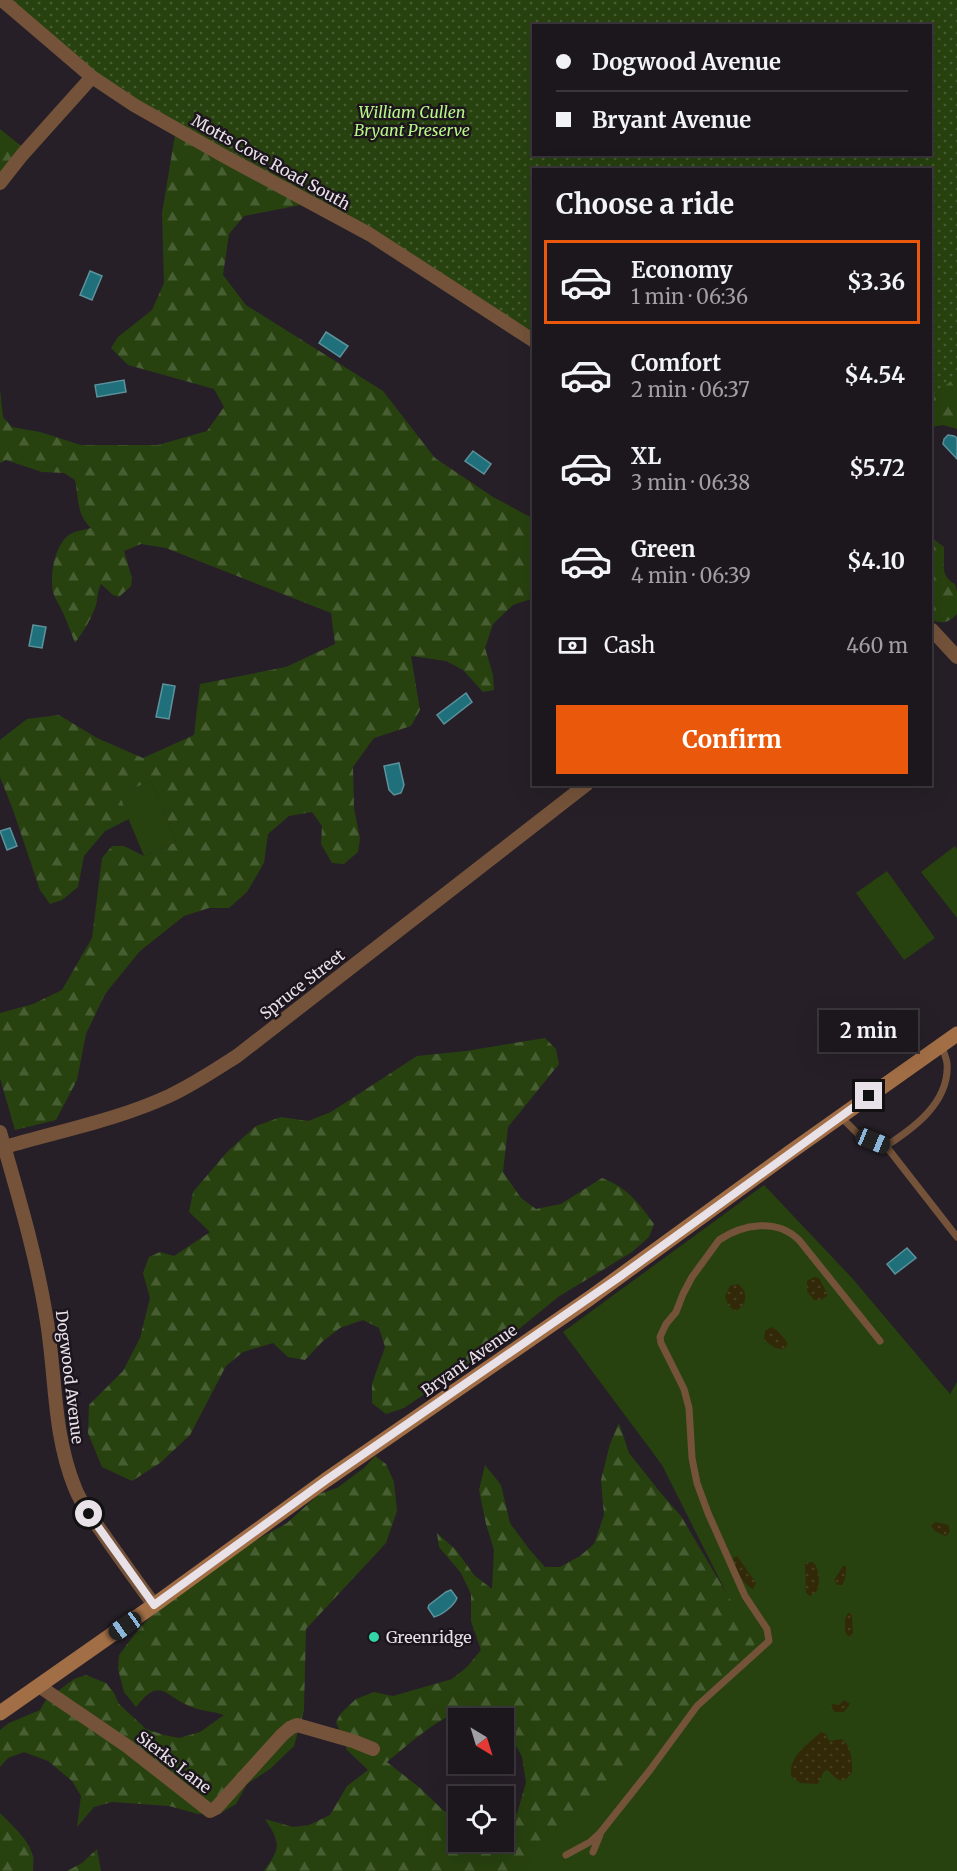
<!DOCTYPE html>
<html lang="en">
<head>
<meta charset="utf-8">
<style>
	body { margin:0; font-family:Merriweather,serif; background:#252026; color:#f1f3f6; height:100vh; display:flex; flex-direction:column; font-size:22px; white-space:nowrap }
	* { box-sizing:border-box; margin:0 }
	p { font-size:20px; color:#a09fa4 }
	.icon { flex:none; width:33px; height:33px; fill:none; stroke:currentColor; stroke-width:2; stroke-linecap:round; stroke-linejoin:round }
	.map { position:relative; flex:1; overflow:hidden }
	.side { position:absolute; left:532px; top:168px; width:400px; height:618px; display:flex; flex-direction:column; background:#1c171d; border-radius:0px; box-shadow:0 6px 24px #0002,0 0 0 2px #3a363b }
	.side>* { flex:none }
	.banner { position:absolute; left:532px; top:24px; width:400px; height:132px; border-radius:0px; box-shadow:0 6px 24px #0002,0 0 0 2px #3a363b; display:grid; align-content:center; height:132px; padding:0 24px; background:#1c171d }
	.needle { width:39px; rotate:142deg }
	.tools { position:absolute; left:448px; top:1708px; display:grid; gap:12px }
	.tools a { display:grid; place-items:center; width:66px; height:66px; border-radius:0px; background:#1c171d; box-shadow:0 6px 24px #0002,0 0 0 2px #3a363b; font-size:30px }
	.end { position:absolute; width:27px; height:27px; margin:-14px; border:8px solid #e8e2e8; background:#111; box-shadow:0 0 0 3px #111 }
	.from { border-radius:50% }
	.bubble { position:absolute; height:42px; border-radius:0px; background:#1c171d; box-shadow:0 6px 24px #0002,0 0 0 2px #3a363b; font-size:20px; font-weight:700; line-height:42px; text-align:center }
	.car { position:absolute; width:18px; height:36px; margin:-18px -9px; border-radius:8px; box-shadow:0 0 4px 2px #0007; background:linear-gradient(#222 24%,#8ab4d8 0 40%,#222 0 76%,#8ab4d8 0 86%,#222 0) }
	.banner b { display:flex; align-items:center; gap:21px; height:57px; font-size:22px }
	.banner b+b { border-top:2px solid #3a363b }
	.banner i { width:15px; height:15px; background:#f1f3f6 }
	ul { padding:0; list-style:none }
	li { display:flex; align-items:center; gap:18px; height:84px; margin:0 12px 9px; padding:0 12px; border:3px solid transparent; border-radius:0px }
	li div { flex:1 }
	li b { display:block; font-size:22px }
	li em { font-style:normal; font-weight:700 }
	li.on { border-color:#ea580c }
	li>.icon { width:54px; height:54px; stroke-width:1.5 }
	h2 { padding:0 24px; font-size:27px; line-height:72px }
	.pay { display:flex; align-items:center; gap:15px; height:66px; padding:0 24px; font-size:22px }
	.pay p { margin-inline-start:auto }
	.primary-button { display:flex; gap:12px; margin-top:auto; padding:12px 24px }
	.primary-button a { flex:1; height:69px; border-radius:0px; background:#ea580c; color:#fff; font-size:24px; font-weight:700; line-height:69px; text-align:center }
	.map>svg:first-child { display:block }
</style>
</head>
<body>
<div class="map">
<svg width="957" height="1871" viewBox="0 0 957 1871">
	<defs>
		<pattern id="forest-firs" width="22" height="20" patternUnits="userSpaceOnUse" patternTransform="scale(1.5)"><rect width="22" height="20" fill="#28420f"/><path d="M5 1l3.5 6h-7zM16 11l3.5 6h-7z" fill="#475d32"/></pattern>
		<pattern id="sand-dots" width="8" height="8" patternUnits="userSpaceOnUse" patternTransform="scale(1.5)"><rect width="8" height="8" fill="#312907"/><path d="M2 2h.1M6 6h.1" fill="none" stroke="#453e1f" stroke-width="1.8" stroke-linecap="round"/></pattern>
		<pattern id="park-dots" width="8" height="8" patternUnits="userSpaceOnUse" patternTransform="scale(1.5)"><rect width="8" height="8" fill="#28420f"/><path d="M2 2h.1M6 6h.1" fill="none" stroke="#475d32" stroke-width="1.8" stroke-linecap="round"/></pattern>
	</defs>
	<rect width="100%" height="100%" fill="#261f27"/>
	<path fill="#28420f" d="M151 781 176 842 144 856 118 794Z
		M955 846 957 849V918L921 872Z
		M887 871 935 938 904 960 856 893Z
		M764 1185 852 1278 950 1394 957 1382V1871H474L749 1638 662 1465 563 1332Z"/>
	<path fill="url(#forest-firs)" fill-rule="evenodd" d="M534 26V154H932L957 113V429L943 425 932 427V170H534L311 203 244 216 229 234 223 275 246 305 383 391 435 458 493 497 534 519V598L513 605 493 624 485 648 493 675 494 690 483 692 463 670 446 661 411 656 420 710 411 726 374 738 353 767 354 808 360 839 358 852 344 864 332 863 321 844 322 826 312 812 289 816 268 834 264 863 247 892 229 908H209L184 916 140 951 105 994 86 1034 77 1080 56 1120 15 1130 0 1078V1013L33 1004 62 990 92 938 102 858 112 846H124L144 856 176 842 151 781 119 794 129 819 105 831 84 856 78 887 62 900 50 904 40 890 13 810 0 777V740L27 719 59 715 97 738 143 758 194 735 200 684 286 667 335 644 331 613 166 548 141 544 124 551 132 578 131 586 119 597 113 595 101 584C97 592 98 600 95 608 90 621 83 632 75 643 71 633 68 623 63 613 60 605 55 600 53 592 50 575 54 546 69 535 74 531 84 530 91 528 76 514 79 498 75 480L64 473 42 472 6 460 0 463V389L3 417 12 427 40 432 81 445H158L207 431 224 407 214 389 128 365 111 348 118 337 152 310 164 283 162 213 176 129Z
		M0 129 26 150 0 183Z
		M932 538 944 547C945 563 939 576 955 584L957 592V614C948 623 943 624 932 620Z
		M545 1038 556 1049 559 1064 508 1127 503 1172 521 1198 536 1209 561 1204 602 1178C628 1188 638 1202 654 1224L649 1237 632 1252 558 1297 519 1329 404 1408 386 1414 372 1403V1384L385 1347 379 1328 363 1320 340 1328 322 1342 305 1360 288 1357 273 1343 243 1352 226 1366 190 1435 160 1463 132 1481 102 1467 88 1433 89 1405 123 1371 140 1338 150 1298 143 1273 149 1257 160 1252 174 1256 210 1232 189 1212 193 1192 227 1152 256 1126 281 1117 308 1121 331 1112 417 1056 466 1051Z
		M619 1423 629 1453 660 1492 681 1516 731 1601 751 1626 755 1634V1641L754 1646 706 1694 652 1739 641 1753 631 1758 628 1764 617 1775 608 1780 600 1792 578 1816 571 1826 568 1829 560 1831H543C541 1847 539 1861 525 1871H264C281 1847 281 1844 265 1819L293 1827 309 1825 330 1815 347 1786 368 1770 347 1750 336 1722 341 1713 356 1699 374 1692 393 1696 452 1679 467 1667 481 1650 471 1621V1594L461 1573 439 1547 437 1533 456 1550 474 1575 492 1589 494 1550 486 1524 479 1490 485 1465 501 1485 510 1523 529 1549 545 1567H560L580 1556 594 1544 604 1515 601 1480 610 1444ZM472 1708 494 1713 500 1719H504V1723L522 1757 526 1782 517 1814 504 1818V1842H459V1816L444 1811 420 1788 387 1762C413 1741 438 1716 472 1708Z
		M375 1456 386 1464 394 1482 397 1511 386 1543 306 1629 304 1710 294 1746 270 1769 247 1784 236 1804 221 1813 198 1814 169 1806 112 1802 94 1807 77 1827 81 1796 72 1781 48 1761 24 1752 8 1758 0 1767V1730L9 1723 40 1710 46 1700 74 1679 86 1675 106 1683 114 1693 119 1704 146 1729 164 1735 179 1738 200 1732 224 1715C213 1711 198 1711 187 1705 162 1693 159 1678 136 1707L124 1692 118 1669 119 1655 141 1626 169 1600 230 1555 287 1523 319 1494 337 1488 364 1468Z
		M0 1813C12 1825 29 1840 33 1856 34 1860 33 1866 33 1871H0Z
		M97 1849 101 1871H67L82 1863Z"/>
	<path fill="url(#sand-dots)" d="M814 1277 819 1278 827 1293V1296L821 1300H814L807 1291V1281Z
		M738 1284C749 1292 747 1306 735 1311L728 1305 725 1296 730 1286Z
		M771 1327 777 1330 787 1342V1346L783 1349 775 1348 764 1340 765 1331Z
		M935 1522 948 1525C951 1530 950 1534 945 1536L935 1531 931 1526Z
		M737 1556 756 1583 753 1589C743 1585 735 1568 733 1558Z
		M809 1562H813C820 1570 820 1582 817 1591L810 1596 806 1593 805 1564Z
		M843 1566H846C847 1571 845 1582 842 1585H837L834 1580Z
		M848 1613H850L852 1616 853 1633 849 1637 845 1632V1619Z
		M844 1700 850 1704 844 1712H835L831 1707 832 1704 839 1705Z
		M821 1732 826 1734 829 1741 842 1739C851 1746 853 1762 852 1773 839 1788 837 1777 827 1770 821 1772 822 1780 817 1784L800 1783 791 1776C789 1755 808 1744 821 1732Z"/>
	<path fill="url(#park-dots)" fill-rule="evenodd" d="M7 0H957V376L932 397V170H534V341L369 234 134 105ZM534 26H932V154H534Z"/>
	<path fill="#20707c" stroke="#5c929c" stroke-width="1.5" d="M90 271 102 276 92 300 80 295Z
		M326 332 348 346 340 357 319 343Z
		M124 380 126 392 97 397 95 385Z
		M948 435 954 436 957 438V459L943 444 944 439Z
		M473 451 491 464 484 474 465 461Z
		M33 625 46 627 42 648 29 646Z
		M163 684 175 686 169 719 156 717Z
		M466 693 472 702 444 724 437 715Z
		M399 763 404 785 401 793 394 795 389 790 384 766Z
		M10 828 17 846 7 850 0 831Z
		M907 1248 916 1258 895 1274 887 1264Z
		M451 1590 457 1598C454 1606 442 1615 434 1617L428 1608 429 1605 446 1592Z"/>
	<g fill="none" stroke-linecap="round" stroke-linejoin="round">
		<path stroke="#74533a" stroke-width="7" d="M840 1116 859 1135 886 1146 957 1237
			M886 1146C914 1128 950 1102 947 1063 946 1057 943 1051 942 1045
			M593 1852 600 1835
			M566 1855 590 1842 600 1833 650 1770 697 1706 769 1641 767 1629 745 1596 708 1513 697 1483 692 1458 689 1408 684 1389 661 1343 660 1337 666 1324 676 1312 683 1294 692 1277 719 1240C743 1224 777 1218 799 1240L880 1341"/>
		<path stroke="#74533a" stroke-width="14" d="M2 0 92 77 134 105 224 156 369 234 534 341
			M0 183 22 155 92 77
			M932 630 957 657
			M0 1132C18 1195 37 1257 47 1322 56 1378 53 1434 75 1488 82 1506 95 1522 106 1538 122 1561 138 1583 154 1605
			M5 1147C59 1131 117 1120 169 1096 193 1085 215 1070 237 1056L587 784
			M39 1686 127 1746 210 1811 216 1808 282 1735 290 1728 297 1725 353 1741 373 1749"/>
		<path stroke="#a26e46" stroke-width="15" d="M0 1713 157 1603 326 1480 590 1298 789 1153 957 1034"/>
	</g>
	<g fill="none" stroke-linecap="round" stroke-linejoin="round">
		<path stroke="#e8e2e8" stroke-width="8" d="M89 1514 154 1605 326 1480 618 1278 869 1096"/>
	</g>
	<circle fill="#33d4a8" stroke="#1d151e" stroke-width="2" cx="374" cy="1637" r="6"/>
	<g text-anchor="middle" dominant-baseline="central" stroke-width="5" stroke-linejoin="round" paint-order="stroke">
		<g font-size="16" font-style="italic" fill="#b8f887" stroke="#1d151e">
			<text x="412" y="112">William Cullen<tspan x="412" dy="18">Bryant Preserve</tspan></text>
		</g>
		<g font-size="16" fill="#e8e2e8" stroke="#1d151e">
			<text transform="translate(271 162) rotate(29)">Motts Cove Road South</text>
			<text transform="translate(302 984) rotate(-38)">Spruce Street</text>
			<text transform="translate(469 1360) rotate(-35)">Bryant Avenue</text>
			<text transform="translate(70 1377) rotate(83)">Dogwood Avenue</text>
			<text transform="translate(174 1762) rotate(38)">Sierks Lane</text>
		</g>
		<g font-size="16" fill="#e8e2e8" stroke="#1d151e" text-anchor="start">
			<text x="386" y="1637">Greenridge</text>
		</g>
	</g>
</svg>
<div class="tools">
<a><svg class="needle" viewBox="-14 -14 28 28"><path d="M0-13l5 13h-10z" fill="#e53935"/><path d="M0 13l5-13h-10z" fill="#a09fa4"/></svg></a>
<a><svg class="icon" aria-label="locate" viewBox="0 0 24 24"><circle cx="12" cy="12" r="6"/><path d="M12 2v4M12 18v4M2 12h4M18 12h4"/></svg></a>
</div>
<i class="end from" style="left:89px;top:1514px"></i>
<i class="end" style="left:869px;top:1096px"></i>
<div class="bubble" style="left:819px;top:1010px;width:99px">2 min</div>
<i class="car" style="left:873px;top:1141px;rotate:112deg"></i>
<i class="car" style="left:125px;top:1626px;rotate:235deg"></i>
<div class="banner">
<b><i class="from"></i>Dogwood Avenue</b>
<b><i></i>Bryant Avenue</b>
</div>
<section class="side">
<h2>Choose a ride</h2>
<ul>
<li class="on"><svg class="icon" aria-label="car" viewBox="0 0 24 24"><path d="M5 17H2v-5l4-1 3-4h7l3 4 3 1v5h-3M9 17h6M6 11h13"/><circle cx="7" cy="17" r="2"/><circle cx="17" cy="17" r="2"/></svg><div><b>Economy</b><p>1 min · 06:36</p></div><em>$3.36</em></li>
<li><svg class="icon" aria-label="car" viewBox="0 0 24 24"><path d="M5 17H2v-5l4-1 3-4h7l3 4 3 1v5h-3M9 17h6M6 11h13"/><circle cx="7" cy="17" r="2"/><circle cx="17" cy="17" r="2"/></svg><div><b>Comfort</b><p>2 min · 06:37</p></div><em>$4.54</em></li>
<li><svg class="icon" aria-label="car" viewBox="0 0 24 24"><path d="M5 17H2v-5l4-1 3-4h7l3 4 3 1v5h-3M9 17h6M6 11h13"/><circle cx="7" cy="17" r="2"/><circle cx="17" cy="17" r="2"/></svg><div><b>XL</b><p>3 min · 06:38</p></div><em>$5.72</em></li>
<li><svg class="icon" aria-label="car" viewBox="0 0 24 24"><path d="M5 17H2v-5l4-1 3-4h7l3 4 3 1v5h-3M9 17h6M6 11h13"/><circle cx="7" cy="17" r="2"/><circle cx="17" cy="17" r="2"/></svg><div><b>Green</b><p>4 min · 06:39</p></div><em>$4.10</em></li>
</ul>
<div class="pay"><svg class="icon" aria-label="cash" viewBox="0 0 24 24"><path d="M3 7h18v10H3z"/><circle cx="12" cy="12" r="2"/></svg>Cash<p>460 m</p></div>
<div class="primary-button"><a>Confirm</a></div>
</section>
</div>
</body>
</html>
